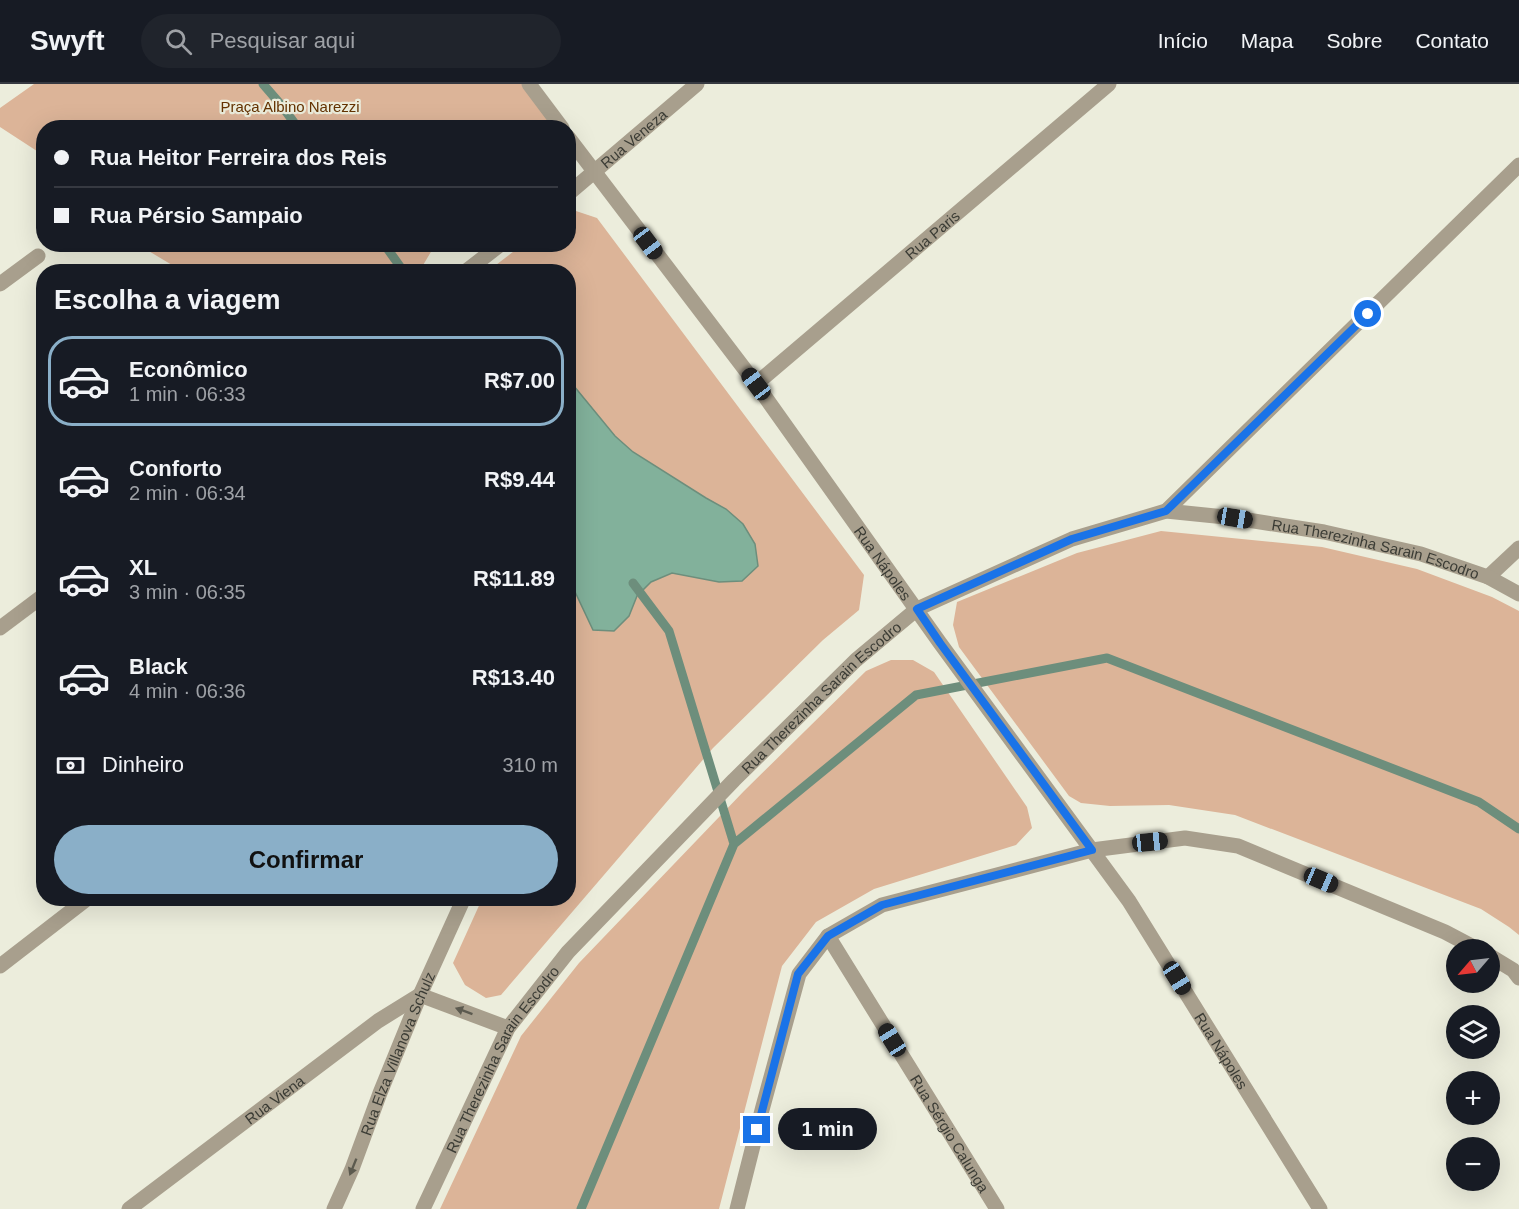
<!DOCTYPE html>
<html lang="pt">
<head>
<meta charset="utf-8">
<style>
	body { margin:0; font-family:Helvetica,sans-serif; background:#20242c; color:#f1f3f6; height:100vh; display:flex; flex-direction:column; font-size:22px; white-space:nowrap }
	* { box-sizing:border-box; margin:0 }
	p { font-size:20px; color:#9ea1a6 }
	.icon { flex:none; width:33px; height:33px; fill:none; stroke:currentColor; stroke-width:2; stroke-linecap:round; stroke-linejoin:round }
	.map { position:relative; flex:1; overflow:hidden }
	.panel { position:absolute; left:36px; top:180px; width:540px; height:642px; display:flex; flex-direction:column; background:#171b24; border-radius:24px; box-shadow:0 6px 24px #0002 }
	.panel>* { flex:none }
	.top-card { position:absolute; left:36px; top:36px; width:540px; height:132px; border-radius:24px; box-shadow:0 6px 24px #0002; display:grid; align-content:center; height:132px; padding:0 18px; background:#171b24 }
	.needle { width:39px; rotate:242deg }
	.controls { position:absolute; left:1446px; top:855px; display:grid; gap:12px }
	.controls a { display:grid; place-items:center; width:54px; height:54px; border-radius:50%; background:#171b24; box-shadow:0 6px 24px #0002; font-size:30px }
	.end { position:absolute; width:27px; height:27px; margin:-14px; border:8px solid #1a73e8; background:#fff; box-shadow:0 0 0 3px #fff }
	.from { border-radius:50% }
	.bubble { position:absolute; height:42px; border-radius:21px; background:#171b24; box-shadow:0 6px 24px #0002; font-size:20px; font-weight:600; line-height:42px; text-align:center }
	.car { position:absolute; width:18px; height:36px; margin:-18px -9px; border-radius:8px; box-shadow:0 0 4px 2px #0007; background:linear-gradient(#222 24%,#8ab4d8 0 40%,#222 0 76%,#8ab4d8 0 86%,#222 0) }
	.top-card b { display:flex; align-items:center; gap:21px; height:57px; font-size:22px }
	.top-card b+b { border-top:2px solid #363941 }
	.top-card i { width:15px; height:15px; background:#f1f3f6 }
	ul { padding:0; list-style:none }
	li { display:flex; align-items:center; gap:18px; height:90px; margin:0 12px 9px; padding:0 6px; border:3px solid transparent; border-radius:24px }
	li div { flex:1 }
	li b { display:block; font-size:22px }
	li em { font-style:normal; font-weight:600 }
	li.selected { border-color:#8aafc8 }
	li>.icon { width:54px; height:54px; stroke-width:1.5 }
	h2 { padding:0 18px; font-size:27px; line-height:72px }
	.pay { display:flex; align-items:center; gap:15px; height:66px; padding:0 18px; font-size:22px }
	.pay p { margin-inline-start:auto }
	.action { display:flex; gap:12px; margin-top:auto; padding:12px 18px }
	.action a { flex:1; height:69px; border-radius:36px; background:#8aafc8; color:#111; font-size:24px; font-weight:600; line-height:69px; text-align:center }
	header { display:flex; align-items:center; gap:36px; box-sizing:border-box; height:84px; padding:0 30px; background:#171b24; border-bottom:2px solid #363941 }
	header strong { font-size:28px }
	nav { display:flex; gap:33px; margin-inline-start:auto; font-size:21px }
	.search { width:420px; height:54px; background:#20242c; display:flex; align-items:center; gap:15px; box-sizing:border-box; padding:0 21px; border-radius:33px; color:#9ea1a6; font-size:22px }
	.map>svg:first-child { display:block }
</style>
</head>
<body>
<header>
<strong>Swyft</strong>
<div class="search"><svg class="icon" aria-label="search" viewBox="0 0 24 24"><circle cx="10" cy="10" r="6"/><path d="M15 15l6 6"/></svg>Pesquisar aqui</div>
<nav><a>Início</a><a>Mapa</a><a>Sobre</a><a>Contato</a></nav>
</header>
<div class="map">
<svg width="1519" height="1125" viewBox="0 0 1519 1125">
	<rect width="100%" height="100%" fill="#eceddc"/>
	<path fill="#dcb498" d="M34 0H529L555 44H44L43 71 0 43V24Z
		M576 127 597 134 864 491 859 526 823 556 713 664 501 911 486 914 465 901 453 879 482 815 568 814 569 495 574 506 629 532 637 512 651 498 672 489 694 492 726 425 706 414 633 368 615 352 569 296 568 188 488 187 522 161 568 160 569 130Z
		M142 161H435L419 188 182 187 147 166Z
		M1161 447 1322 463 1417 485 1492 513 1519 527V851L1509 843 1481 825 1235 731 1169 721 1110 722 1081 719 1069 712 959 563 953 541 957 518 1077 469Z
		M891 576H913L934 588 1027 723 1032 744 1016 761 874 805 816 838 782 882 719 1125H440L521 952 579 879 744 707 866 587Z"/>
	<path fill="#82b19b" stroke="#6d8e7c" stroke-width="1.5" d="M569 296 615 352 633 368 706 414 726 425 743 440 755 460 758 482 742 497 719 498 672 489 651 498 637 512 629 532 614 547 593 546 569 495Z"/>
	<g fill="none" stroke-linecap="round" stroke-linejoin="round">
		<path stroke="#6d8e7c" stroke-width="9" d="M263 0 282 22 298 44
			M384 160 404 188
			M734 760 916 611 1107 574 1479 718 1519 745
			M581 1125 734 760 669 547 633 499"/>
		<g stroke="#a89f8d" stroke-width="15">
			<path d="M529 0 562 44"/>
			<path id="s1" d="M568 53 756 300 940 559 1129 817 1320 1125"/>
			<path id="s2" d="M568 110 697 0"/>
			<path d="M465 188 501 160"/>
			<path d="M0 200 38 172"/>
			<path id="s3" d="M756 300 1109 0"/>
			<path d="M1166 427 1519 81"/>
			<path d="M1488 493 1519 464"/>
			<path d="M0 544 44 511"/>
			<path id="s4" d="M828 852 997 1125"/>
			<path d="M1490 872 1513 886 1519 894"/>
			<path d="M0 882 88 814"/>
			<path d="M420 911 508 944"/>
			<path id="s5" d="M129 1125 378 937 420 911"/>
			<path id="s6" d="M334 1125 352 1085 380 1009 420 911 464 814"/>
			<path id="s7" d="M423 1125 508 944 568 868 734 696 856 576 917 525 1072 455 1166 427 1235 434 1324 448 1421 470 1488 493 1519 510"/>
			<path d="M737 1125 762 1026 799 890 828 852 882 821 1092 766 1185 754 1238 762 1445 848 1479 866"/>
		</g>
	</g>
	<defs><path id="oneway-solid" d="M-6-.8H1V-3.2L6.5 0L1 3.2V.8H-6Z" transform="scale(1.5)"/></defs>
	<g fill="#5c5a4f">
		<use href="#oneway-solid" transform="translate(464 927) rotate(-160)"/>
		<use href="#oneway-solid" transform="translate(353 1083) rotate(112)"/>
	</g>
	<g fill="none" stroke-linecap="round" stroke-linejoin="round">
		<path stroke="#1a73e8" stroke-width="8" d="M757 1046 798 890 828 852 882 821 1092 766 940 559 917 525 1072 455 1166 427 1368 230"/>
	</g>
	<g text-anchor="middle" dominant-baseline="central" stroke-width="4.5" stroke-linejoin="round" paint-order="stroke">
		<g font-size="15" fill="#643302" stroke="#eceddc">
			<text x="290" y="22">Praça Albino Narezzi</text>
		</g>
		<g font-size="15" fill="#3b3c35" stroke="#eceddc">
			<text stroke="none"><textPath href="#s2" startOffset="86">Rua Veneza</textPath></text>
			<text stroke="none"><textPath href="#s3" startOffset="231">Rua Paris</textPath></text>
			<text stroke="none"><textPath href="#s7" startOffset="1268">Rua Therezinha Sarain Escodro</textPath></text>
			<text stroke="none"><textPath href="#s1" startOffset="530">Rua Nápoles</textPath></text>
			<text stroke="none"><textPath href="#s7" startOffset="656">Rua Therezinha Sarain Escodro</textPath></text>
			<text stroke="none"><textPath href="#s1" startOffset="1124">Rua Nápoles</textPath></text>
			<text stroke="none"><textPath href="#s6" startOffset="168">Rua Elza Villanova Schulz</textPath></text>
			<text stroke="none"><textPath href="#s7" startOffset="170">Rua Therezinha Sarain Escodro</textPath></text>
			<text stroke="none"><textPath href="#s5" startOffset="182">Rua Viena</textPath></text>
			<text stroke="none"><textPath href="#s4" startOffset="232">Rua Sérgio Calunga</textPath></text>
		</g>
	</g>
</svg>
<div class="controls">
<a><svg class="needle" viewBox="-14 -14 28 28"><path d="M0-13l5 13h-10z" fill="#e53935"/><path d="M0 13l5-13h-10z" fill="#9ea1a6"/></svg></a>
<a><svg class="icon" aria-label="layers" viewBox="0 0 24 24"><path d="M12 4l9 5-9 5-9-5zM3 14l9 5 9-5"/></svg></a>
<a>+</a>
<a>−</a>
</div>
<i class="end from" style="left:1368px;top:230px"></i>
<i class="end" style="left:757px;top:1046px"></i>
<div class="bubble" style="left:778px;top:1024px;width:99px">1 min</div>
<i class="car" style="left:648px;top:159px;rotate:143deg"></i>
<i class="car" style="left:756px;top:300px;rotate:323deg"></i>
<i class="car" style="left:1235px;top:434px;rotate:100deg"></i>
<i class="car" style="left:1150px;top:758px;rotate:84deg"></i>
<i class="car" style="left:1321px;top:796px;rotate:113deg"></i>
<i class="car" style="left:1177px;top:894px;rotate:148deg"></i>
<i class="car" style="left:892px;top:956px;rotate:328deg"></i>
<div class="top-card">
<b><i class="from"></i>Rua Heitor Ferreira dos Reis</b>
<b><i></i>Rua Pérsio Sampaio</b>
</div>
<section class="panel">
<h2>Escolha a viagem</h2>
<ul>
<li class="selected"><svg class="icon" aria-label="car" viewBox="0 0 24 24"><path d="M5 17H2v-5l4-1 3-4h7l3 4 3 1v5h-3M9 17h6M6 11h13"/><circle cx="7" cy="17" r="2"/><circle cx="17" cy="17" r="2"/></svg><div><b>Econômico</b><p>1 min · 06:33</p></div><em>R$7.00</em></li>
<li><svg class="icon" aria-label="car" viewBox="0 0 24 24"><path d="M5 17H2v-5l4-1 3-4h7l3 4 3 1v5h-3M9 17h6M6 11h13"/><circle cx="7" cy="17" r="2"/><circle cx="17" cy="17" r="2"/></svg><div><b>Conforto</b><p>2 min · 06:34</p></div><em>R$9.44</em></li>
<li><svg class="icon" aria-label="car" viewBox="0 0 24 24"><path d="M5 17H2v-5l4-1 3-4h7l3 4 3 1v5h-3M9 17h6M6 11h13"/><circle cx="7" cy="17" r="2"/><circle cx="17" cy="17" r="2"/></svg><div><b>XL</b><p>3 min · 06:35</p></div><em>R$11.89</em></li>
<li><svg class="icon" aria-label="car" viewBox="0 0 24 24"><path d="M5 17H2v-5l4-1 3-4h7l3 4 3 1v5h-3M9 17h6M6 11h13"/><circle cx="7" cy="17" r="2"/><circle cx="17" cy="17" r="2"/></svg><div><b>Black</b><p>4 min · 06:36</p></div><em>R$13.40</em></li>
</ul>
<div class="pay"><svg class="icon" aria-label="cash" viewBox="0 0 24 24"><path d="M3 7h18v10H3z"/><circle cx="12" cy="12" r="2"/></svg>Dinheiro<p>310 m</p></div>
<div class="action"><a>Confirmar</a></div>
</section>
</div>
</body>
</html>
